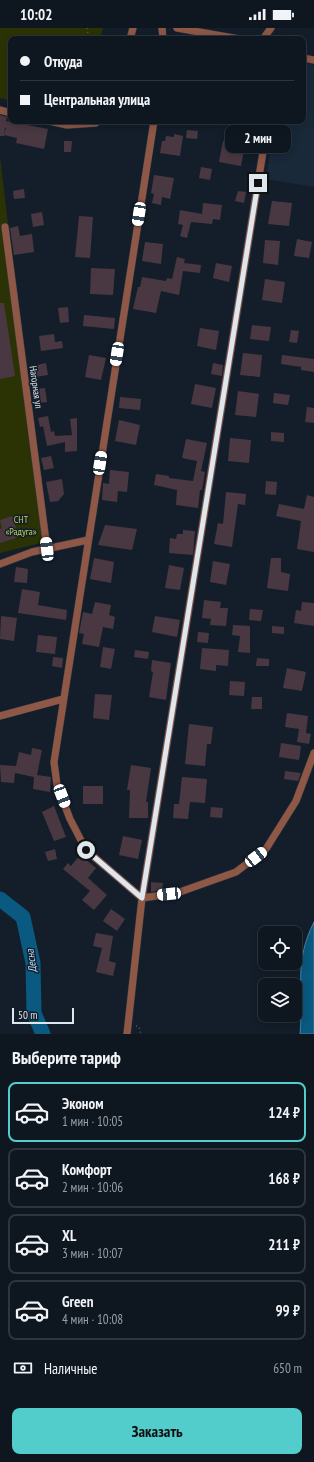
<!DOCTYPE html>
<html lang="ru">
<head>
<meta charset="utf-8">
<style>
	body { margin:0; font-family:"PT Sans Narrow",sans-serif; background:#1c232d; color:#f1f3f6; height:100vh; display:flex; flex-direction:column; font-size:15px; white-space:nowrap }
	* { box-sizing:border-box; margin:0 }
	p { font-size:13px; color:#9b9fa5 }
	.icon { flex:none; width:22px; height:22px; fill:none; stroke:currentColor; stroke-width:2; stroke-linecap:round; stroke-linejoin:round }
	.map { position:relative; height:1006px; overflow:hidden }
	.details { display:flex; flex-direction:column; background:#0e1620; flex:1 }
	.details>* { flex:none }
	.top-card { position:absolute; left:8px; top:8px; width:298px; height:88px; border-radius:8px; box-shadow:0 2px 10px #0003,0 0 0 1px #2e353e; display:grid; align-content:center; height:88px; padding:0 12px; background:#0e1620 }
	.tools { position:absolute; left:258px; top:898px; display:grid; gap:8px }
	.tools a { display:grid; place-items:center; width:44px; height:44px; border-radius:8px; background:#0e1620; box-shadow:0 2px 10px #0003,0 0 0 1px #2e353e; font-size:20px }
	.scale { position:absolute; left:12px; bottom:10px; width:62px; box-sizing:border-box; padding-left:4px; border:2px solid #dee6ee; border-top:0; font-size:11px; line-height:14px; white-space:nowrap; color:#dee6ee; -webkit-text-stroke:3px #131e2a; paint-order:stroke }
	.end { position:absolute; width:18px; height:18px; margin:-9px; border:5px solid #dee6ee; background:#111; box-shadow:0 0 0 2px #111 }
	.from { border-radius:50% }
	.bubble { position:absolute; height:28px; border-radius:8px; background:#0e1620; box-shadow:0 2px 10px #0003,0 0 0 1px #2e353e; font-size:13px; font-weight:700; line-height:28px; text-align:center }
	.car { position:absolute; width:12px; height:24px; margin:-12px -6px; border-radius:5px; box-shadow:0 0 3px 1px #0007; background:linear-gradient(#fff 24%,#345 0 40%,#fff 0 76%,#345 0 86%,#fff 0) }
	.top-card b { display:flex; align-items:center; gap:14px; height:38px; font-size:15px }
	.top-card b+b { border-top:1px solid #2e353e }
	.top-card i { width:10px; height:10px; background:#f1f3f6 }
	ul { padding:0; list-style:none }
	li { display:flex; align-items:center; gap:12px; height:60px; margin:0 8px 6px; padding:0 4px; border:2px solid #2e353e; border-radius:8px }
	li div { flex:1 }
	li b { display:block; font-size:15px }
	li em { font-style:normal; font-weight:700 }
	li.selected { border-color:#52cdcc }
	li>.icon { width:36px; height:36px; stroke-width:1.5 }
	h2 { padding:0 12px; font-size:18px; line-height:48px }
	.pay { display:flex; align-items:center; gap:10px; height:44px; padding:0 12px; font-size:15px }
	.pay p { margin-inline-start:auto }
	.primary-button { display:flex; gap:8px; margin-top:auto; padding:8px 12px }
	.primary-button a { flex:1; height:46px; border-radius:8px; background:#52cdcc; color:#111; font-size:16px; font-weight:700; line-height:46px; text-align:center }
	.status { display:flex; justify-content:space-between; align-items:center; height:28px; padding:0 20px; background:#0e1620; direction:ltr }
	.status svg { height:11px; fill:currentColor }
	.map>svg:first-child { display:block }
</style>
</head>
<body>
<div class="status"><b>10:02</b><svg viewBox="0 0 49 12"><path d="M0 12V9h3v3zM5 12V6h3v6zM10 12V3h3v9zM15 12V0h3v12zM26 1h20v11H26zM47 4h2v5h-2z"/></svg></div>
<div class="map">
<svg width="314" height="1006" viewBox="0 0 314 1006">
	<rect width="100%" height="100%" fill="#131e2a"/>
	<path fill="#192939" d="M303 35 314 37V159L266 151 275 93H303Z"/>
	<path fill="#2b3304" d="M0 0H103L100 11H11V73L0 70Z
		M0 128 45 514 0 525Z"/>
	<path fill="#095980" stroke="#4983a1" d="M314 894V1006H300C304 964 293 935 314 894Z"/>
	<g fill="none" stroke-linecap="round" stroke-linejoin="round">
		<path stroke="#095980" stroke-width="15" d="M0 871 23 889 33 935 34 985 43 1006"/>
	</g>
	<path fill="#493841" d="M0 87 7 89 6 93 48 101 44 121 16 115 17 110 4 107 6 100H5L4 108H0Z
		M234 93H252L250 106H247L241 138 219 134 223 113 230 114Z
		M187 102 198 103 197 111 186 110Z
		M174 106 183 108 180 128 160 125 162 113H165L166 108 174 109Z
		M64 113H72L71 124H64Z
		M201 139 212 141 210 152 199 150Z
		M154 147 174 150 170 171 162 169 161 177 152 175 154 166 151 165Z
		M24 161 25 170 14 171 13 163Z
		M238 163 246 164 244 175 235 173Z
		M272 173 292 175 289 198 268 196Z
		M203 175 222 177 220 192 213 191 212 196 191 194 187 210 180 208 183 197 178 196 180 182 202 186Z
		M42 184 44 197 33 199 31 186Z
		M79 188 93 189 90 230 75 229Z
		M18 198 20 208 32 206 34 224 14 227 10 200Z
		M297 211 312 214 309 230 294 228Z
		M265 212 280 213 278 237 263 235Z
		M145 214 163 216 161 236 142 233Z
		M177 229 185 231 184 235 201 237 200 245 183 243 179 267 161 263 156 285 133 281 138 259H140L142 249 166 253 167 250 172 251Z
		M216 235 232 238 229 254 213 250Z
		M91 240 115 241 113 267 90 266Z
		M265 251 285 254 282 275 262 272Z
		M0 275H4L15 348 0 351Z
		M68 279 69 294 60 295 58 280Z
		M84 287 115 290 114 301 83 298Z
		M252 297 271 299 269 313 250 311Z
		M200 300 219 303 216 322 197 318Z
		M291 302 299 303 297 315 289 314Z
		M54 306 55 314 62 313 63 320 41 323 39 308Z
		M243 325 262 327 260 349 240 347Z
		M89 327 106 330 101 352 85 349Z
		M282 327 314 331V344L301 342V339L281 336Z
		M46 335 48 347 35 349 33 338Z
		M213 335 223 337 222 348 211 346Z
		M195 356 216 360 212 380 191 376Z
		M45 360 47 374 37 375 35 361Z
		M238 363 259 366 256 389 235 387Z
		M274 365 290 367 288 377 273 375Z
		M120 369 141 371 140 382 119 380Z
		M307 379 314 380V395L305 394Z
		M48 388 51 404 54 403 55 408 72 407 70 391 77 390V423L65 424V414L47 418 43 398 40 399 38 390Z
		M119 392 140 397 136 417 115 413Z
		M271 404 284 405V414L271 413Z
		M230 410 251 412 249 435 228 433Z
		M186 411 207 415 201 443 205 444 202 462H200L198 480 176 477 177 462 154 457 156 446 169 448V450L193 453 197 433 182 430Z
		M51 428 54 440 44 442 41 430Z
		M110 442 129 444 127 464 118 463 117 474 102 472 103 455 109 456Z
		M62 451 64 466 58 473 50 474 46 454Z
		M266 453 277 454 276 467 265 466Z
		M226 464 246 466 245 477 238 476 232 519 214 516 218 495 223 496Z
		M307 467 314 469V524L297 521 301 493 276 488 279 476 304 481Z
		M12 488 19 509 0 515V501L2 500 0 492Z
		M105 497 137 501 132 522 98 517Z
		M183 502 195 503 193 527 169 525 170 510 176 511 177 506H183Z
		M94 530 114 534 111 555 90 551Z
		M271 530H281V544L290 546 288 563 267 560Z
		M213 533 230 536 226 557 210 554Z
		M169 537 184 540 180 562 165 560Z
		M16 539 28 541 27 555 14 554Z
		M22 561 40 564 38 577 67 582 66 592 18 585Z
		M204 572 221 574 220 580H228L226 598 210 597 211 591 202 590Z
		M95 574 111 577 109 587 115 589 113 601 103 599 99 619 82 616 84 606 79 605 83 584 92 586Z
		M302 574 314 575V598L294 595 296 582 301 583Z
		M250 581 263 582 261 593 249 592Z
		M1 588 17 590 14 613 0 611Z
		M155 588 180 592 177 609 152 604Z
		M233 597 250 598V625L238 624 240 608 232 607Z
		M272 598 284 599V606L272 605Z
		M198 604 209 605 208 615 197 614Z
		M38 607 57 609 55 626 36 624Z
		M103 619 115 621 111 641 100 639Z
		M202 620 229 622 228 638 216 637V643L200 641Z
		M135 622 149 624 148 631 134 629Z
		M53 629 63 630 62 640 52 638Z
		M257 630 269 631V638H256Z
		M152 632 171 635 166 672 149 669 153 644 151 643Z
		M287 640 306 644 302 663 283 660Z
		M230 653 245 654 244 668 229 667Z
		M95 666 112 667 109 692 93 690Z
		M252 669H262V681H251Z
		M287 685 308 688 306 705 311 706 309 716 297 714 299 701 285 699Z
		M189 696 213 699 211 716H207L205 738 185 736Z
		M281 715 301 718 299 732 279 729Z
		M32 720 42 722 37 747 51 749 50 764 33 761 34 749 15 745 14 755 1 754 0 737 16 738 19 724 31 727Z
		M131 737 151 740 146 774H148V790H129L130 762H127Z
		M285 743 301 745 298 753 284 751Z
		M182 749 207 751 205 775 190 774 188 791 173 790 174 776H179Z
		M83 758H103V776H83Z
		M54 778 66 809 54 813 42 784Z
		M211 779 223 780 222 790 210 789Z
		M123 808 142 812 138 831 119 827Z
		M55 821 57 831 48 833 45 824Z
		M80 827 96 840 88 850 107 867 94 882 82 872 90 863 63 841 68 835 71 838Z
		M151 854 163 855 162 862 151 864Z
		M111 881 125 891 117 903 103 893Z
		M96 905 113 908 109 933 116 935 113 948 96 944 102 920 93 918Z"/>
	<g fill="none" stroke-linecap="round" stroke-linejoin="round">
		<defs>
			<path id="minor" d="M162 0 163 11
				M177 0 239 11
				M130 11 133 0
				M263 11 271 0
				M303 30 314 32
				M0 82 11 85
				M49 93 67 97 96 95 98 93
				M268 93 142 870 177 865 236 844 266 821 296 773 314 725
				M5 199 47 521
				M0 536 32 524 88 512
				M0 688 63 671
				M127 1006 142 870 86 822 70 791 57 757 54 734 154 93"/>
		</defs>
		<use href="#minor" stroke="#2f3a45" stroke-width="8"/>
		<path stroke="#525c67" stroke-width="1.5" stroke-dasharray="1 3" stroke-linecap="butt" d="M87 0 89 11
			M136 998 139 999 141 1006"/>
		<use href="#minor" stroke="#8f5745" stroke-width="7"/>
	</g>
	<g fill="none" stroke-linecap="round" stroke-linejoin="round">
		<path stroke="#dee6ee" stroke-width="5" d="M86 822 142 870 258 155"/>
	</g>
	<g text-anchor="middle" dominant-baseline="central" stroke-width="3" stroke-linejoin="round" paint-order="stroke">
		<g font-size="10" fill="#dee6ee" stroke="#131e2a">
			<text transform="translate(36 359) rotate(82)">Нагорная ул</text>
		</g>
		<g font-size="10" fill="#bbd35b" stroke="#131e2a">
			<text x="21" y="491">СНТ<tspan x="21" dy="12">«Радуга»</tspan></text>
		</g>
		<g font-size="11" font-style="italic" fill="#b8e2fe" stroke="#131e2a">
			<text transform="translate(31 933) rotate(-97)">Десна</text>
		</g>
	</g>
</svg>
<div class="tools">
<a><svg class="icon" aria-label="locate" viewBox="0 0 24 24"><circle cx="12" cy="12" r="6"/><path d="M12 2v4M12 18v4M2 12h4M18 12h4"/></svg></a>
<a><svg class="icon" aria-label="layers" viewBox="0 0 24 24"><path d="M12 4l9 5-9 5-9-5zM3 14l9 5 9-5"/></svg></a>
</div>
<div class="scale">50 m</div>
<i class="end from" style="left:86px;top:822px"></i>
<i class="end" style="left:258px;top:155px"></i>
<div class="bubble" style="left:225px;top:97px;width:66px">2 мин</div>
<i class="car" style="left:139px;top:186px;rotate:189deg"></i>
<i class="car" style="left:117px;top:326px;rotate:189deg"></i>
<i class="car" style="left:100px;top:435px;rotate:9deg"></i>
<i class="car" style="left:47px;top:521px;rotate:353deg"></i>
<i class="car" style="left:62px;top:768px;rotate:159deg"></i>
<i class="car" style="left:256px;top:829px;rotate:52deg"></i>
<i class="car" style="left:169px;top:866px;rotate:264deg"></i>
<div class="top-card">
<b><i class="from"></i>Откуда</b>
<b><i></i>Центральная улица</b>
</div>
</div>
<section class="details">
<h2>Выберите тариф</h2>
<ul>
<li class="selected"><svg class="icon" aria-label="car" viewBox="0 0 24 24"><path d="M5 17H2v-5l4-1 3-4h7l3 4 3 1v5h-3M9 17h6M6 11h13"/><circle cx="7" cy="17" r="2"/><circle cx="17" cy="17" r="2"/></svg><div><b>Эконом</b><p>1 мин · 10:05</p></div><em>124 ₽</em></li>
<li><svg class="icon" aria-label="car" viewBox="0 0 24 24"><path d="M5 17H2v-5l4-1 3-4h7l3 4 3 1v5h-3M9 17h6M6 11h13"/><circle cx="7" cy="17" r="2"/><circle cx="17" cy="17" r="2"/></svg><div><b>Комфорт</b><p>2 мин · 10:06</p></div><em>168 ₽</em></li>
<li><svg class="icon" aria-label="car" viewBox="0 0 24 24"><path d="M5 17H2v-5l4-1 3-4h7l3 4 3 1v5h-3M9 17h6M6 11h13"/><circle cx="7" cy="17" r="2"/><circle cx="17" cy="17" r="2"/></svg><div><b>XL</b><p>3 мин · 10:07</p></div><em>211 ₽</em></li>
<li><svg class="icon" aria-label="car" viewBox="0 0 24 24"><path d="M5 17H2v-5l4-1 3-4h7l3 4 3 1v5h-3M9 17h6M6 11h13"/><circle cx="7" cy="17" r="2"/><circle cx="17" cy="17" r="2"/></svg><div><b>Green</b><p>4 мин · 10:08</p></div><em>99 ₽</em></li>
</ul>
<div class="pay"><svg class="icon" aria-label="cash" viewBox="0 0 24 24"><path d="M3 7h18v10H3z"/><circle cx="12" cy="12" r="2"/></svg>Наличные<p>650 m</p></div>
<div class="primary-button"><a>Заказать</a></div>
</section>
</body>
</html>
